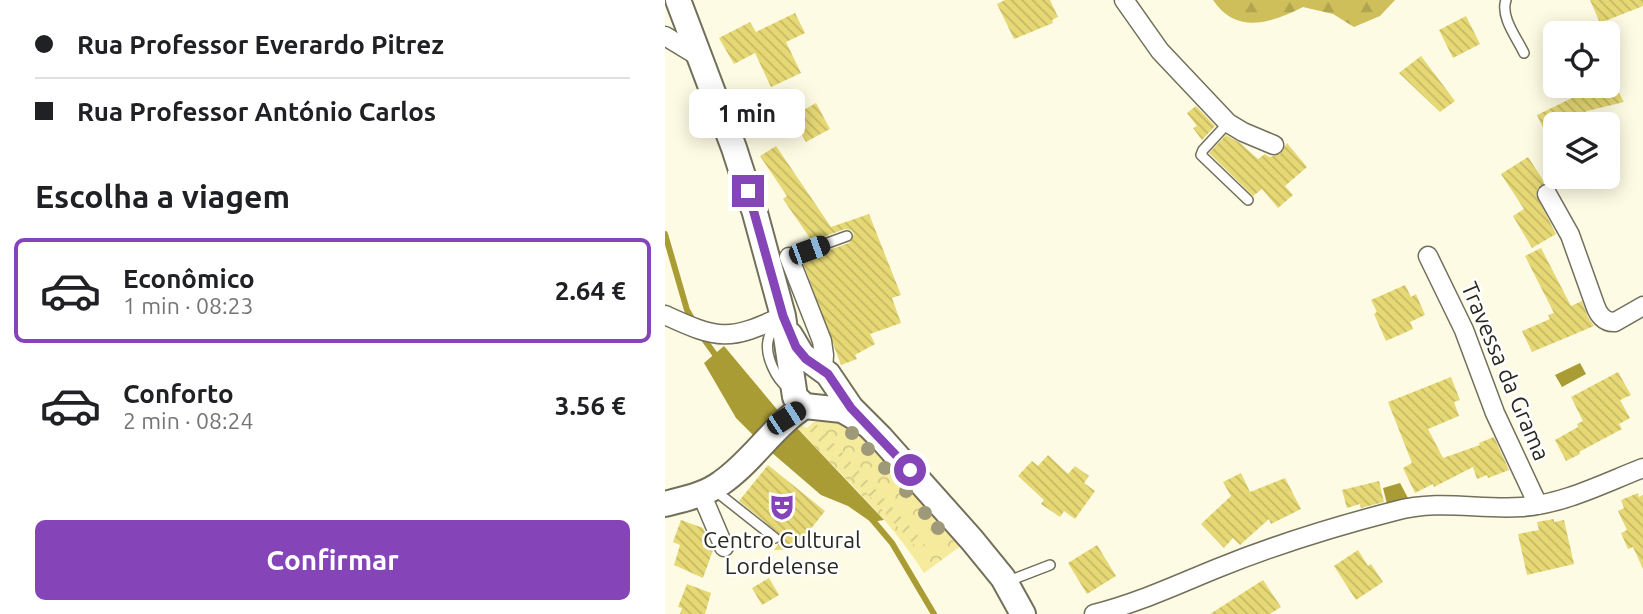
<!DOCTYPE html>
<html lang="pt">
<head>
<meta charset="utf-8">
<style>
	body { margin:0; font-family:Ubuntu,sans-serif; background:#f2f2f2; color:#202124; height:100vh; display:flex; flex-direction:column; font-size:26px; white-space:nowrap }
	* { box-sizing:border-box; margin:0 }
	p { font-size:23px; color:#757577 }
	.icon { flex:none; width:38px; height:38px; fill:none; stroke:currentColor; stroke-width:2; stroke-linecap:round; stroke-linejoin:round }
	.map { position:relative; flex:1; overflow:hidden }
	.sheet { display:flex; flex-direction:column; background:#fff; width:665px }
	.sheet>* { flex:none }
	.guide { display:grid; align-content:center; height:154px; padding:0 35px; background:#fff }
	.fabs { position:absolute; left:878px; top:21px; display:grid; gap:14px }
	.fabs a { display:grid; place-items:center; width:77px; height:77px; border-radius:10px; background:#fff; box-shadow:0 4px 18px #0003; font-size:35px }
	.end { position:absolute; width:32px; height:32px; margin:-16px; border:9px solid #8544b8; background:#fff; box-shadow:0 0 0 4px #fff }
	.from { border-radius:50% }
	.bubble { position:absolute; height:49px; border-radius:10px; background:#fff; box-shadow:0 4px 18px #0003; font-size:23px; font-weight:600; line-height:49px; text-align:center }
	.car { position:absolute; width:21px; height:42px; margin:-21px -10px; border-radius:9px; box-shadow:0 0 5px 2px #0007; background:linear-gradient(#222 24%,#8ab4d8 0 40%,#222 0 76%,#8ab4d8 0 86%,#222 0) }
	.guide b { display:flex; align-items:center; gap:24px; height:66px; font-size:26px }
	.guide b+b { border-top:2px solid #e0e0e0 }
	.guide i { width:18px; height:18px; background:#202124 }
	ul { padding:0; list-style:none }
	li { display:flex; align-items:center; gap:21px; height:105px; margin:0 14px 10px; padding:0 21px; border:4px solid transparent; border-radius:10px }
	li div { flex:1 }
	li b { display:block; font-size:26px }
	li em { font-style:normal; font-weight:600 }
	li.on { border-color:#8544b8 }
	li>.icon { width:63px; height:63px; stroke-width:1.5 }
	h2 { padding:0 35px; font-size:32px; line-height:84px }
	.cta { display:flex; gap:14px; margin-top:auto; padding:14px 35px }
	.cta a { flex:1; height:80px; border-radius:10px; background:#8544b8; color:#fff; font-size:28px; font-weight:600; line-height:80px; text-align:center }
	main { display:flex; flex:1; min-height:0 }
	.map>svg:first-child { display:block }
</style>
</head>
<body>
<main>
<section class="sheet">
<div class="guide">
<b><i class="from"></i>Rua Professor Everardo Pitrez</b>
<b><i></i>Rua Professor António Carlos</b>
</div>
<h2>Escolha a viagem</h2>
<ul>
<li class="on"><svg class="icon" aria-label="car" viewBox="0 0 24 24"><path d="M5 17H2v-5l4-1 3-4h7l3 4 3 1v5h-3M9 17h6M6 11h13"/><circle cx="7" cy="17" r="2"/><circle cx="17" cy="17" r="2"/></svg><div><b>Econômico</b><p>1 min · 08:23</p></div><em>2.64 €</em></li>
<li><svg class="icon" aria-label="car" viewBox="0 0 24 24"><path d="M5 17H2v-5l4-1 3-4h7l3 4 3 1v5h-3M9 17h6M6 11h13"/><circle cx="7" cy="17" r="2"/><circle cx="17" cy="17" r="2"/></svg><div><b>Conforto</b><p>2 min · 08:24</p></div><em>3.56 €</em></li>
</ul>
<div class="cta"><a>Confirmar</a></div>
</section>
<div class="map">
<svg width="978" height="614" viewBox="0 0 978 614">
	<defs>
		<pattern id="forest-firs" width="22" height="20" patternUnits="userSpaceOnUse" patternTransform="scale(1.75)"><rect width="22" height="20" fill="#cebf5b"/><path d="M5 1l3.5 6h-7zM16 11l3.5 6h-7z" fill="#b1a44f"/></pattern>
		<pattern id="park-crowns" width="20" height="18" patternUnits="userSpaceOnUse" patternTransform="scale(1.75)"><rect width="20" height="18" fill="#f6eb9d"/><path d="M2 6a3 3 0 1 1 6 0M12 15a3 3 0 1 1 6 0" fill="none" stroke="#d3ca87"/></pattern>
		<pattern id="garden-furrows" width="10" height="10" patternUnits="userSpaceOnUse" patternTransform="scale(1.75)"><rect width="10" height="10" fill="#f6eb9d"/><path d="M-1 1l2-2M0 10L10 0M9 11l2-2" fill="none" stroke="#d3ca87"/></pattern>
		<pattern id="building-back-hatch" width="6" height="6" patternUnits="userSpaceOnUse" patternTransform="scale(1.75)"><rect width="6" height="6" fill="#e6d874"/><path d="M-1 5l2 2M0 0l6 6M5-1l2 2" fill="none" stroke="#c5b964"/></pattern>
	</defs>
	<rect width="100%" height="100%" fill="#fefbe4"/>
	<path fill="url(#forest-firs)" d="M548 0H730L715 16 689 27 668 14 638 7C608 22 572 36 548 0Z"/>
	<path fill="url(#park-crowns)" d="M164 419 189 426 297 545 259 573C225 519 175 474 131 427L136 425 142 428 149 422Z"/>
	<path fill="url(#garden-furrows)" d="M149 422 260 543 253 549 177 466 180 463 171 453 167 456 142 428Z"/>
	<path fill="#aa9c34" d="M59 346 115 413 91 438 71 418 39 363Z
		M915 363 921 374 897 387 890 375Z
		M131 427 219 520 206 522 183 506 156 495 106 452Z
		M735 483 743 498 722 504 718 488Z"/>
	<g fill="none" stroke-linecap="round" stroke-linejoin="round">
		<path stroke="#aa9c34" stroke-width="6" d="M0 234 22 310 29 322
			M36 335 54 360
			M205 517 227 543 269 614"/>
	</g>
	<path fill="url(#building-back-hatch)" d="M340 0H385L393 17 387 20 388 23 349 39 332 4Z
		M925 0H978V6L935 23Z
		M130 13 140 33 121 42 136 73 106 87 90 53 69 64 54 38 85 22 91 32Z
		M801 16 815 44 788 58 774 30Z
		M756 56 790 101 775 112 734 73Z
		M932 86H950L959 102 922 111 901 121V124H891V129L881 134 872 115Z
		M151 103 165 129 141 142 126 117Z
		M531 106 550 126 537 140 528 128 532 126 522 113Z
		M561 135 575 143 593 159 600 154 605 157 615 154 622 143 642 167 620 186 628 195 613 208 597 189 588 196 544 153Z
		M111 146 166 227 204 214 236 295 227 298 236 323 205 334 210 344 190 355 192 359 176 365 137 260 184 243 189 234 186 230 180 229 147 241 118 199 122 196 95 156Z
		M863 157 880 183 873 188 871 195 891 234 867 248 848 216 859 209 836 174Z
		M876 248 906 306 917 301 923 317 929 326 867 352 857 331 885 319 883 315 889 313 860 256Z
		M740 285 746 297 751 294 760 315 745 322 748 329 721 341 709 314 712 312 706 300Z
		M953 372 966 395 955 400 965 418 954 424 957 429 914 452 915 454 901 461 890 440 913 427 912 424 918 421 906 397Z
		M786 377 795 400 789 402 794 416 763 429 778 458 815 445 814 443 829 437 844 470 823 478 822 475 812 479 808 467 769 487 768 484 750 493 738 468 747 463 723 402Z
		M383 455 403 474 410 466 424 476 419 483 430 491 410 519 399 511 395 517 376 504 379 500 353 476 367 461 373 466Z
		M103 465 160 511 130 549 109 550 118 538 116 535 74 501Z
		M576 473 585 492 620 478 636 509 606 524 604 519 575 545 568 538 559 548 536 524 566 496 558 482Z
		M714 481 719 502 696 508 695 504 682 508 677 490Z
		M973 493 974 497 978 495V569L968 547 963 549 956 533 962 530 953 511 959 508 956 500Z
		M889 519V522L899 520 909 564 862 575 853 534 874 530 872 522Z
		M16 520 38 528 42 536 38 547 48 550 38 578 9 565 15 545 8 542Z
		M432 545 451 576 422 594 403 563Z
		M693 550 703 566 706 564 718 582 691 600 669 566Z
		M104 578 114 595 97 605 87 588Z
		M598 580 616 607 605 614H545Z
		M22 584 46 593 40 614H15L17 608 13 607Z"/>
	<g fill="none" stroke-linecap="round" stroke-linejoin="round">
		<defs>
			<path id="lane" d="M841 0C835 17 852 38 859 53
				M563 123 538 150 536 155 583 200
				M124 257 182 236
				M115 321C110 327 104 333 103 341 100 356 111 379 123 388
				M48 489 110 538
				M341 582 385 565"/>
			<path id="street" d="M459 0 495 51 563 123 578 132 609 145
				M0 36 33 56
				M882 194 905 235 930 305C933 314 939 323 950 322L978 306
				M763 256 799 330 830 413 873 505
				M124 257 157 341 159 355 158 370
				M0 315C54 340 64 341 118 316
				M36 493 59 547
				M429 614C473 603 511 585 553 568 610 545 671 526 730 511 775 499 813 510 857 507 899 504 939 483 978 468"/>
			<path id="secondary" d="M13 0 69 148 90 213 118 316 130 397 140 406 177 410 201 424
				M125 335 137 355 163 374 186 408 216 438 307 540 338 578 358 614
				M0 504C19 499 40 495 56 483 88 461 107 427 140 406"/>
		</defs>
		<use href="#lane" stroke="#726f5b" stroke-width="12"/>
		<use href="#street" stroke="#726f5b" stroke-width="21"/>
		<use href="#secondary" stroke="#726f5b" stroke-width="28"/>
		<use href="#lane" stroke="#fff" stroke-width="9"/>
		<use href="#street" stroke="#fff" stroke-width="18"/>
		<use href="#secondary" stroke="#fff" stroke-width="24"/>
	</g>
	<g fill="#9e9978">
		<circle cx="187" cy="433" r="7"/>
		<circle cx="203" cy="449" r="7"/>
		<circle cx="220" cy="468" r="7"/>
		<circle cx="241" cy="491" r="7"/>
		<circle cx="260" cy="513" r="7"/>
		<circle cx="273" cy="528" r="7"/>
	</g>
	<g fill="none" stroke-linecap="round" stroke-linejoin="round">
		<path stroke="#8544b8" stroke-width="9" d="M83 191 118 316 131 347 141 359 163 374 186 408 245 470"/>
	</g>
	<defs>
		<symbol id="theatre-bare" viewBox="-9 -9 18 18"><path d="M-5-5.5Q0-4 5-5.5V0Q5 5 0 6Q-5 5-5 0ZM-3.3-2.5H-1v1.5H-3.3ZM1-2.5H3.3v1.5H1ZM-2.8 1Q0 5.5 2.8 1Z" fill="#8544b8" stroke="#fff" stroke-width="2.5" paint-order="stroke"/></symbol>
	</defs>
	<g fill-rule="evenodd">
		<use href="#theatre-bare" x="98" y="488" width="38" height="38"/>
	</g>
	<g text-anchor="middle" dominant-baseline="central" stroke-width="5" stroke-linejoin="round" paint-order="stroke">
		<g font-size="23" fill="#2a2920" stroke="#fff">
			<text transform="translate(841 371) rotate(67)">Travessa da Grama</text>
		</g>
		<g font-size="23" fill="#2a2920" stroke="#fff">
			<text x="117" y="539">Centro Cultural<tspan x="117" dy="26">Lordelense</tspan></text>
		</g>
	</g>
</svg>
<div class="fabs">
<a><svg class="icon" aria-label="locate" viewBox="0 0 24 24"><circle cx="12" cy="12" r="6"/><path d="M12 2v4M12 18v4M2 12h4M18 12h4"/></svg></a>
<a><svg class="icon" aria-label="layers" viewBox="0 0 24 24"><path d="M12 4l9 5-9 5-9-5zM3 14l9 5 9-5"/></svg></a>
</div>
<i class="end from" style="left:245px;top:470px"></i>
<i class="end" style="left:83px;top:191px"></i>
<div class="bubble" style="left:24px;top:89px;width:116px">1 min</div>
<i class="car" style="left:144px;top:250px;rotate:70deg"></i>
<i class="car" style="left:121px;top:418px;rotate:57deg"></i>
</div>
</main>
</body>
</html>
